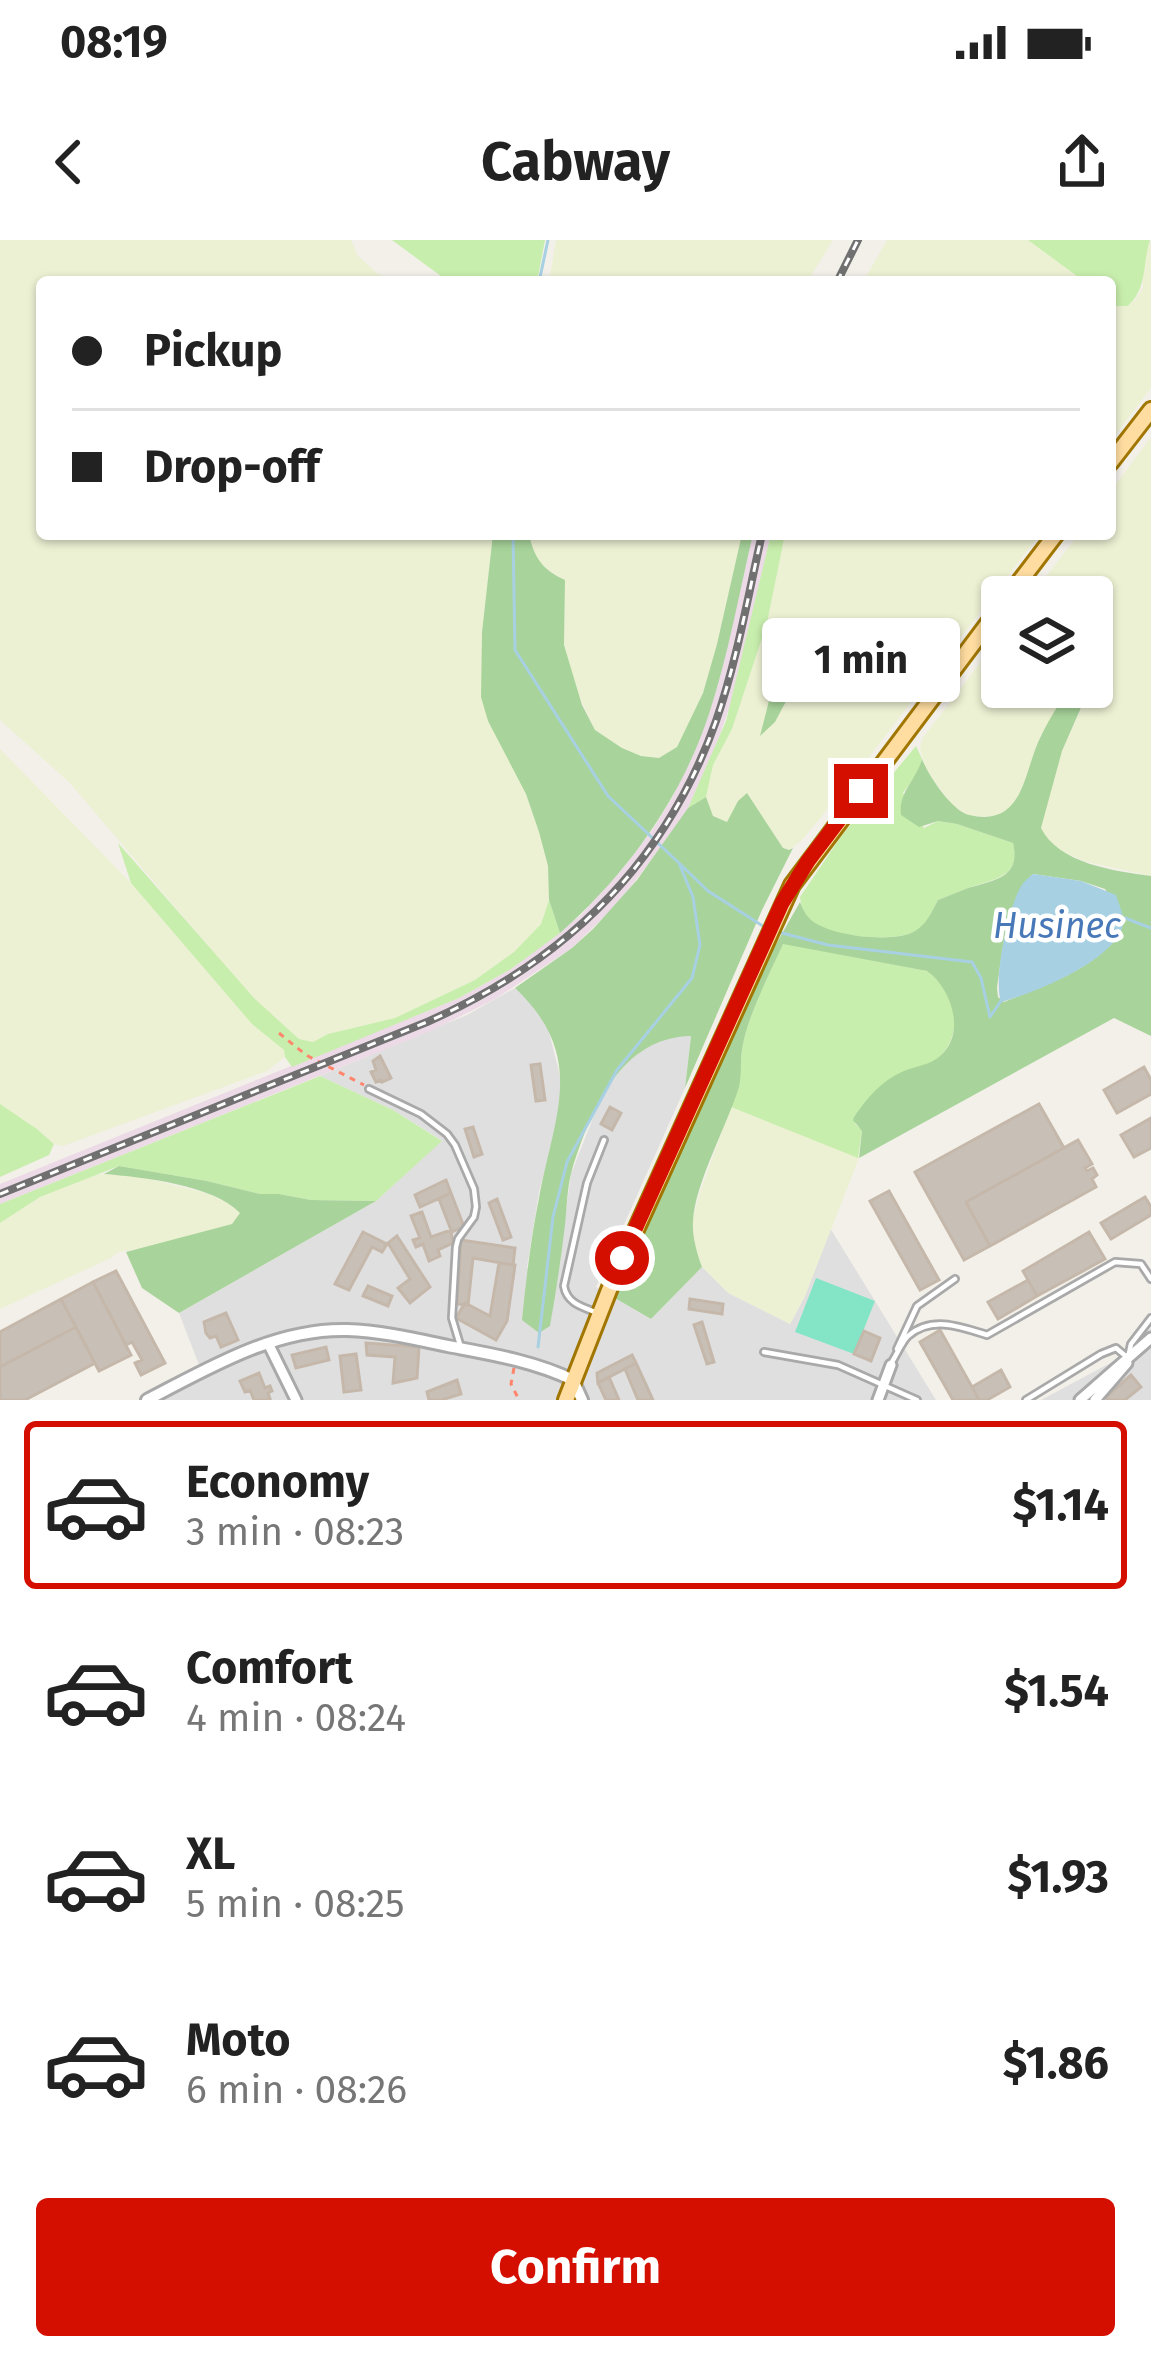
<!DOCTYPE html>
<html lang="en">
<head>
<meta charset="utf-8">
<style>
	body { margin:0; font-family:"Fira Sans",sans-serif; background:#f2f2f2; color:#222; height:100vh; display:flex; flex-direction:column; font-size:45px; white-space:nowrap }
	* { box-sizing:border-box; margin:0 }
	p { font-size:39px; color:#767676 }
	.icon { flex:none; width:66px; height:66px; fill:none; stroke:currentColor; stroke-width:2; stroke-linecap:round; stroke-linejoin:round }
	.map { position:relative; height:1160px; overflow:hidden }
	.side { display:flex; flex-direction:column; background:#fff; flex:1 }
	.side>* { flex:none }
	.banner { position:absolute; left:36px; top:36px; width:1080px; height:264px; border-radius:12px; box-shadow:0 3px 9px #0004; display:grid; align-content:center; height:264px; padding:0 36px; background:#fff }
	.controls { position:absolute; left:981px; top:336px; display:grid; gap:24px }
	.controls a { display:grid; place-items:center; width:132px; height:132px; border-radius:12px; background:#fff; box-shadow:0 3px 9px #0004; font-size:60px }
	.end { position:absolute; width:54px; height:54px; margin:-27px; border:15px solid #d40f00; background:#fff; box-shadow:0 0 0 6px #fff }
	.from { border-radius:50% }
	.bubble { position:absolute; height:84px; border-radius:12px; background:#fff; box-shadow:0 3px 9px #0004; font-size:39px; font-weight:700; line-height:84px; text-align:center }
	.banner b { display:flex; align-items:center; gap:42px; height:114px; font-size:45px }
	.banner b+b { border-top:3px solid #e0e0e0 }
	.banner i { width:30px; height:30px; background:#222 }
	ul { padding:21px 0 0; list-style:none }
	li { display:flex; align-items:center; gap:36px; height:168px; margin:0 24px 18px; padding:0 12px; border:6px solid transparent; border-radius:12px }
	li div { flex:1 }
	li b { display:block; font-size:45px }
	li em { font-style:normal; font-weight:700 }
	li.selected { border-color:#d40f00 }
	li>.icon { width:108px; height:108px; stroke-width:1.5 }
	.button { display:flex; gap:24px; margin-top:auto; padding:24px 36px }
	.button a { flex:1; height:138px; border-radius:12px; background:#d40f00; color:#fff; font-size:48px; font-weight:700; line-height:138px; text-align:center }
	.status { display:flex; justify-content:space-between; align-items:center; height:84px; padding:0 60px; background:#fff; direction:ltr }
	.status svg { height:33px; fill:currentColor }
	header { display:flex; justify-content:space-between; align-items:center; height:156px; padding:0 36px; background:#fff; font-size:54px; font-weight:700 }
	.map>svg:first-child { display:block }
</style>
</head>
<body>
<div class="status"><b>08:19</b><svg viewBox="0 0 49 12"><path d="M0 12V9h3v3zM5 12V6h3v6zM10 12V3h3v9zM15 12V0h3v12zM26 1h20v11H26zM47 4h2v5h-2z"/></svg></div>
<header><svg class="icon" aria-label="back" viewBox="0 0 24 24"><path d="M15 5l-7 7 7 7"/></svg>Cabway<svg class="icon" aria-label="share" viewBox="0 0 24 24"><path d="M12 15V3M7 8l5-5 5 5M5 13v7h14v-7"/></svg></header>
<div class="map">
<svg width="1151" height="1160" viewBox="0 0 1151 1160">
	<rect width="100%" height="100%" fill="#f2f0e8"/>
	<path fill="#e0dfdf" d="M515 748 534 766 547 784 562 844 556 889 539 952 527 1027 550 1086 571 934 598 865 617 830 639 812 666 797 691 795 685 848 596 1047 651 1079 702 1027 717 1040 790 1084 805 1056 830 988 936 1160H163L204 1138 179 1073 376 961 441 900 393 870 320 836 467 775Z
		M1151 1088V1160H1041L1114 1121Z"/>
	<path fill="#ecdae7" d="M753 294H771L735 451 714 512 688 568 667 600 618 663 572 708 495 759 431 791 0 964V944L459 758 511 729 580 676 623 628 652 590 672 558 697 505 717 447Z"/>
	<path fill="#edf1d3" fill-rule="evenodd" d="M0 0H351L358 16 378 34 398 42H42V294H493L482 392V457L526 554 539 592 548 626 549 660 541 684 514 712 475 740 395 778 328 794 313 802 299 799 254 758 211 709 70 543 0 480Z
		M556 0H833L807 42H549Z
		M887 0H1028L1085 42H863Z
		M1151 0V148L1110 202V61L1115 65 1128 66 1135 60 1143 47V20Z
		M1151 197V636L1087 622 1059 610 1047 600 1041 588 1062 511 1110 406 1103 404 1092 416V357H1030L1079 294H1110V252Z
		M529 294H742L717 404 703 453 677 507 659 518 641 516 622 508 595 490 575 447 564 406 565 341 541 325 534 315Z
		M785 294H1040L850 542 802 600 789 610 783 608 747 554 738 561 728 582 713 576 706 557 713 525 732 489 767 384ZM786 394 812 411 775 482 761 495Z
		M1002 394V447H1069L1040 497 1021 552 1008 571 996 577 970 576 952 565 925 528 920 508 922 499Z
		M0 509 131 643 252 784 284 810 285 817 267 831 63 906 54 904 37 889 0 864Z
		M731 867 859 918 805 1056 790 1084 728 1053 702 1027 695 1007 692 980 701 949Z
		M104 934 142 937 209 954 234 966 241 973 239 979 232 984 157 1006 118 1012 111 1018 0 1069V983L40 957 88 936Z"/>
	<path fill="#c8eead" d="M392 0H545L537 42H449Z
		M1028 0H1150C1142 25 1148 47 1128 66H1115L1110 61V42H1085Z
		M771 294H785L767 383 732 489 713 525 706 557 688 568 726 481Z
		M916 506 922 519 920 529 903 553 924 588 938 581 957 584 1013 603C1021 638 994 639 968 648 958 652 948 656 938 660 932 671 927 684 916 691 896 703 830 697 812 682 804 675 801 666 800 657L842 595Z
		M118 603 254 758 299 799 313 802 328 794 395 778 475 740 514 712 541 684 549 660 560 693 511 729 459 758 292 827 285 817 284 810 252 784 131 643Z
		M783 703 927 731C952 749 965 787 943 813 937 821 927 823 920 829 898 847 877 865 855 884L862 890 858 918 731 867C740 842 739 835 742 811 744 784 771 730 783 703Z
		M320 836 393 870 442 901 376 961 311 960 279 954H260L207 941 119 926 40 957 0 983V964Z
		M0 864 37 889 54 904 49 915 0 937Z"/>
	<path fill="#a8d49b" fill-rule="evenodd" d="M493 294H529C534 318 543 330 565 340L564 405 582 465 595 490 622 508 641 516 659 518 677 507 703 453 717 404 742 294H753C739 354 728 416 709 474 681 559 627 634 560 693L549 660 548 626 539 592 526 554 488 481 481 457 482 392Z
		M794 389H799L812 412 775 482 760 496 786 394Z
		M1069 447H1090L1062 511 1041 588C1059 624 1115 631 1151 636V796L1114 778 859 918 862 891 853 880 854 877C867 858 882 840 904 831 916 826 930 825 940 816 967 793 951 748 927 731L783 704C770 733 746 779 742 810 740 822 742 834 739 847 727 886 695 943 693 981 692 997 697 1013 702 1027L651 1079 613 1057 759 734 800 662C803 669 805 674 810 679 827 696 895 704 915 691 927 684 932 671 938 660 948 656 958 652 968 648 994 640 1021 638 1013 603L957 584 938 581 919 587 901 575C898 552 917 539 922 519 928 535 952 571 969 575 1025 588 1023 531 1041 496 1049 479 1060 463 1069 447ZM1033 634 1081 641 1105 649 1124 678C1116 723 1041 747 1004 762L998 757 997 748C1002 715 1007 656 1033 634Z
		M747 553 783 608 789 610 793 608 762 670 685 848 691 796C620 797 590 872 572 930 567 947 567 967 565 985 561 1019 556 1052 550 1086L539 1093 522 1080C526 1039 531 998 539 958 554 875 588 817 515 748L572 708 593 689 637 640 688 568 706 557 713 576 727 582 738 561Z
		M119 926 207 941 260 954H279L311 960 376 961 179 1073 142 1048 126 1012 232 984 240 973C214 945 142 937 104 934Z"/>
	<path fill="#83e5c6" d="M816 1038 875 1061 854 1114 795 1092Z"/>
	<path fill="#a7d0e2" d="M1033 634 1081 641 1116 655C1119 665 1124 674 1123 684 1117 720 1032 754 1001 762 993 740 1008 670 1020 648 1024 641 1026 640 1033 634Z"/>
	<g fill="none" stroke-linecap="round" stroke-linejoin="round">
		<path stroke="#a7d0e2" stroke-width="3" d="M539 42 548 0
			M513 294 515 410 608 556 679 623 693 657 700 705 692 738 617 830 567 922 553 977 538 1107
			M680 624 708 651 769 690
			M1125 678 1151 688
			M778 692 828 705 972 722 981 738 990 777 1003 758"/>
	</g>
	<path fill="#c8c0b7" stroke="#c5b8aa" stroke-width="3" d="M380 816 391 838 382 842 381 840 376 842 371 832 376 830 373 821Z
		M540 824 545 860 536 861 531 825Z
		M1144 827 1151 840V854L1117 873 1104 850Z
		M1039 864 1064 908 966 962 990 1006 964 1020 915 932Z
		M610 867 621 873 612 890 601 884Z
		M1151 878V908L1134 917 1121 895Z
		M473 887 482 914 474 917 465 889Z
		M1078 900 1092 924 1085 928 1087 931 1093 928 1097 935 1092 939 1096 947 990 1006 966 962Z
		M446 940 451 953 420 967 415 955Z
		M889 951 939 1040 920 1050 870 961Z
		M451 953 464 987 451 992 453 1003 438 1010 440 1016 429 1021 423 1004 416 1007 413 1000 420 998 411 976 422 972 431 997 451 990 439 959Z
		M1145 957 1151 967V975L1111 999 1101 983Z
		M497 959 511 997 503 1000 489 963Z
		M363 992 387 1004 382 1012 372 1007 349 1050 335 1044Z
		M1089 992 1105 1019 1037 1056 1023 1031Z
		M397 996 430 1047 410 1063 398 1048 410 1039 388 1003Z
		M461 1000 515 1008 513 1025 473 1018 468 1065 457 1064Z
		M499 1023 515 1025 507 1081 496 1100 456 1078 465 1063 490 1076Z
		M116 1031 165 1123 141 1135 135 1123 142 1120 132 1102 126 1105 93 1042Z
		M1028 1040 1037 1056 998 1079 988 1062Z
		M93 1042 131 1115 99 1131 61 1059Z
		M368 1046 392 1056 388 1066 363 1056Z
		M61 1059 76 1087 0 1127V1092Z
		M690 1059 723 1064 722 1074 689 1069Z
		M226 1073 238 1100 221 1107 216 1096 210 1098 206 1093 204 1082Z
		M702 1082 714 1122 707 1124 694 1085Z
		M76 1087 95 1123 25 1160H0V1127Z
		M940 1090 972 1147 979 1160H953L920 1102Z
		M864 1091 880 1098 871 1121 854 1114Z
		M366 1103 419 1107 417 1138 393 1143 395 1117 367 1115Z
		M326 1107 329 1120 296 1128 292 1115Z
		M356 1114 361 1150 344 1152 340 1116Z
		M632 1115 636 1123 598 1143 597 1133Z
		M636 1123 653 1160H638L625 1129Z
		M1001 1130 1010 1147 987 1160H979L972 1147Z
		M259 1133 265 1148 270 1146 272 1151 268 1153 270 1159 268 1160H254L250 1150 245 1152 240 1141Z
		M1131 1135 1141 1147 1125 1160H1108L1106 1157Z
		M609 1137 619 1160H606L598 1143Z
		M457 1140 461 1154 441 1160H429L427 1152Z"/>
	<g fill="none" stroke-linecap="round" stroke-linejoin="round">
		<defs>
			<path id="service" d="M369 849 421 874 447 894 455 905 474 949 476 967 474 977 458 999 456 1007 452 1078 461 1108
				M598 1073C583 1067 567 1064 564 1046L587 943 604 900
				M897 1109 917 1066 955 1039
				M764 1112 838 1125 917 1160
				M892 1122C897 1114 902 1102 908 1096 932 1075 962 1087 987 1095L1115 1022 1141 1024 1151 1039
				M1026 1160 1101 1114 1116 1108 1128 1118 1131 1104 1151 1078"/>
			<path id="minor" d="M268 1103 296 1160
				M878 1160 891 1125
				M1080 1160 1151 1098
				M1095 1160 1127 1123"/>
			<path id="tertiary" d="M147 1160C209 1128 275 1088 347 1090 381 1091 415 1099 448 1106 490 1114 534 1121 573 1140L582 1160"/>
			<path id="primary" d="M1110 223 1151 170
				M1008 357 1056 294
				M566 1160 611 1045 792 645 1002 365"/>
		</defs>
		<use href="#service" stroke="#a9a9a9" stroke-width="10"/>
		<use href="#minor" stroke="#a9a9a9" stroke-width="15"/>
		<use href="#tertiary" stroke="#a9a9a9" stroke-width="16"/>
		<use href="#primary" stroke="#a07600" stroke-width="20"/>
		<path stroke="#ff866d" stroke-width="3" stroke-dasharray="6 6" stroke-linecap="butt" d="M279 793 306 815 364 845
			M514 1128 511 1144 519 1160"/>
		<use href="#service" stroke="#fff" stroke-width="4.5"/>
		<use href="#minor" stroke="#fff" stroke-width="9"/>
		<use href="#tertiary" stroke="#fff" stroke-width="10"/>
		<use href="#primary" stroke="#ffdda1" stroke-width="14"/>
		<defs>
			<path id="rail" d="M837 42 858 0
				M0 954 427 782C565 721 665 625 716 481 737 421 748 356 762 294"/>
		</defs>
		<use href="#rail" stroke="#707070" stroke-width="8"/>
		<use href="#rail" stroke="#fff" stroke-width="3" stroke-dasharray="9" stroke-linecap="butt"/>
	</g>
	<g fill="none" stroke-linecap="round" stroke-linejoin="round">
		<path stroke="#d40f00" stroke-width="15" d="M622 1018 782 663 808 621 861 551"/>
	</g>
	<g text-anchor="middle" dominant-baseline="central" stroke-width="9" stroke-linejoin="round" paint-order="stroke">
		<g font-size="36" font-style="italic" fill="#4878b8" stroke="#fff">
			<text x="1057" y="686">Husinec</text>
		</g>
	</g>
</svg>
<div class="controls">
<a><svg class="icon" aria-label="layers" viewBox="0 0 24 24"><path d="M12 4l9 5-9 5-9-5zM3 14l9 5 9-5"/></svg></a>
</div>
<i class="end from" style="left:622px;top:1018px"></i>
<i class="end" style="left:861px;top:551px"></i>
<div class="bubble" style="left:762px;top:378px;width:198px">1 min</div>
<div class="banner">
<b><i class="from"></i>Pickup</b>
<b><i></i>Drop-off</b>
</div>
</div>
<section class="side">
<ul>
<li class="selected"><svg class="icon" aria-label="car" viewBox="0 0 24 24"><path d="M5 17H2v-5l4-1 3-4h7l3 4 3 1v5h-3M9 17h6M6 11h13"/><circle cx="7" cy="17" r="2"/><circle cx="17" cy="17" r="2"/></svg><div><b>Economy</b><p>3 min · 08:23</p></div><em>$1.14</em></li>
<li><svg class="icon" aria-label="car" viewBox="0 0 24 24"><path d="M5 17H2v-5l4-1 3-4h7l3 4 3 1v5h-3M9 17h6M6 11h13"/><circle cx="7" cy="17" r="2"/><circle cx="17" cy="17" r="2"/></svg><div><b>Comfort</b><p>4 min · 08:24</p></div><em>$1.54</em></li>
<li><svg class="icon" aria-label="car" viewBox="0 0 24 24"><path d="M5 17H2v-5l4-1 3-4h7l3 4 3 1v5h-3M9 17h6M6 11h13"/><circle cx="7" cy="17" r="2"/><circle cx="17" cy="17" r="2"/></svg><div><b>XL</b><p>5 min · 08:25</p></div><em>$1.93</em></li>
<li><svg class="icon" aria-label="car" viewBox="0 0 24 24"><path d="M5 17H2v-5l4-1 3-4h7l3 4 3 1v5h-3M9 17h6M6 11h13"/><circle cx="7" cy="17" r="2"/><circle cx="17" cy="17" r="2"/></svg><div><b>Moto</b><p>6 min · 08:26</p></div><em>$1.86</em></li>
</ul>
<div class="button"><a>Confirm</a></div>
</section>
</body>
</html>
